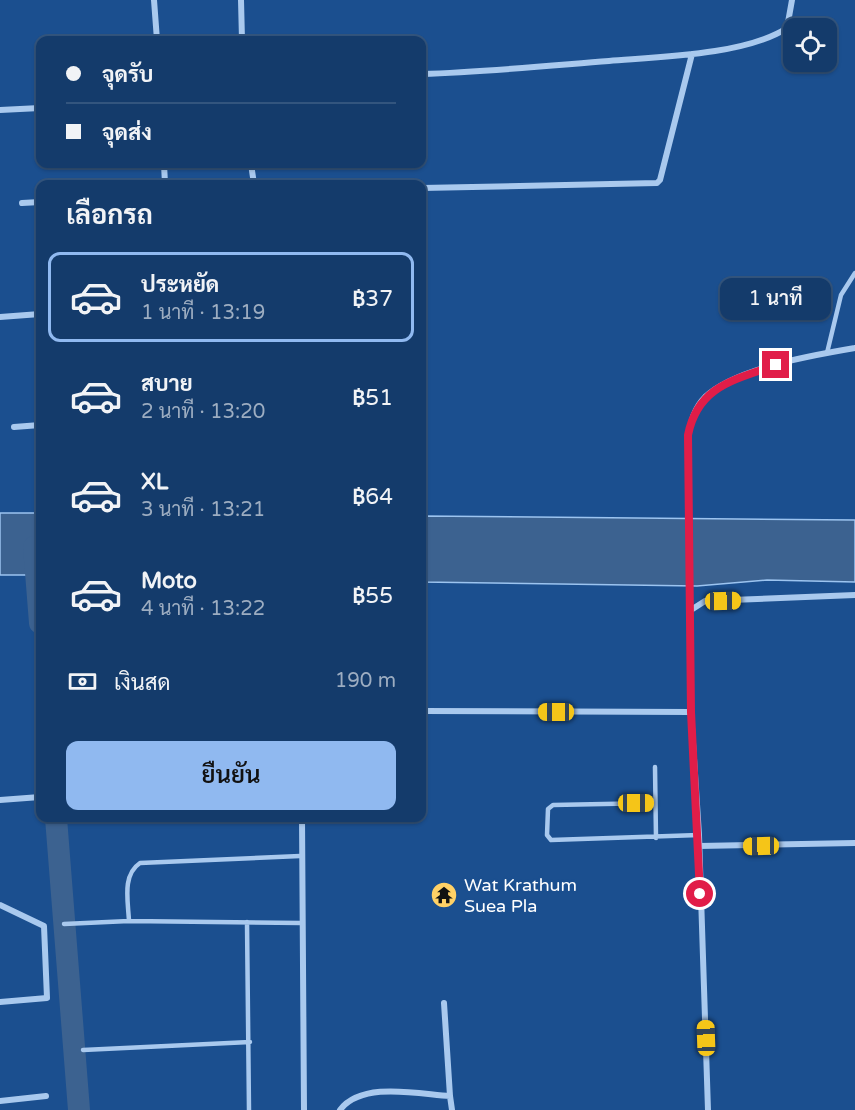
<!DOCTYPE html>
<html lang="th">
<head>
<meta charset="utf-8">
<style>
	body { margin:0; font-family:"Varela Round",Sarabun,sans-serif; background:#214673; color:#f1f3f6; height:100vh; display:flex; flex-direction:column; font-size:22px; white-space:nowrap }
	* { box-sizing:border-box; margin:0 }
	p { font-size:20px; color:#9dadc1 }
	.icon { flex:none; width:33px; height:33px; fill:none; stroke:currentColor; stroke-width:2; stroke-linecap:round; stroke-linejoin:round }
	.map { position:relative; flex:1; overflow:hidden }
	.sheet { position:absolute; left:36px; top:180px; width:390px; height:642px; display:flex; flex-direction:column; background:#143b6b; border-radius:12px; box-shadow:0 2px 4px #0004,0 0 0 2px #33557e }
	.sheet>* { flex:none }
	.guide { position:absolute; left:36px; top:36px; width:390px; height:132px; border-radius:12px; box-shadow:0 2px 4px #0004,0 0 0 2px #33557e; display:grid; align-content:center; height:132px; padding:0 30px; background:#143b6b }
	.tools { position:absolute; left:783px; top:18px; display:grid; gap:12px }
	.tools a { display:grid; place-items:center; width:54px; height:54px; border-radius:12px; background:#143b6b; box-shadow:0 2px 4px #0004,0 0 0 2px #33557e; font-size:30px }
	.end { position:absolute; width:27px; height:27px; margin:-14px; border:8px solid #e11d48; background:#fff; box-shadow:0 0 0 3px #fff }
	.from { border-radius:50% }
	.bubble { position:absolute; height:42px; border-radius:12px; background:#143b6b; box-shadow:0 2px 4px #0004,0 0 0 2px #33557e; font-size:20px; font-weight:600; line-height:42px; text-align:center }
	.car { position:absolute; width:18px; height:36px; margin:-18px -9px; border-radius:8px; box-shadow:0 0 4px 2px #0007; background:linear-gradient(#f5c518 24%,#345 0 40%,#f5c518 0 76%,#345 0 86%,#f5c518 0) }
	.guide b { display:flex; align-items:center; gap:21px; height:57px; font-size:22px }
	.guide b+b { border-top:2px solid #33557e }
	.guide i { width:15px; height:15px; background:#f1f3f6 }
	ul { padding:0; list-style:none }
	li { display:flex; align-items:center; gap:18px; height:90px; margin:0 12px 9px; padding:0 18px; border:3px solid transparent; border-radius:12px }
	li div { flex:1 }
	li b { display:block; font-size:22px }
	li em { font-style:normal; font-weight:600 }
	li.on { border-color:#90b9f0 }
	li>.icon { width:54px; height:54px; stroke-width:1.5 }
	h2 { padding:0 30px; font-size:27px; line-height:72px }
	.pay { display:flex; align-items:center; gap:15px; height:66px; padding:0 30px; font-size:22px }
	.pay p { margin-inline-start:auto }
	.primary-button { display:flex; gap:12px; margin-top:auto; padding:12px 30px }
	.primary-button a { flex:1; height:69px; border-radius:12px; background:#90b9f0; color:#111; font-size:24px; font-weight:600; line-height:69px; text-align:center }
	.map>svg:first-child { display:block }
</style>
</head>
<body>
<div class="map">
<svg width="855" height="1110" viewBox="0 0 855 1110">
	<rect width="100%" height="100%" fill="#1b4f8f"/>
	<path fill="#3c6290" stroke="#9cc4f0" stroke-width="1.5" d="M0 513H40V575H0Z
		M422 516 855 520V582L767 580 697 586 422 582Z"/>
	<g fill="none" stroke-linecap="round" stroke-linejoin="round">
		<path stroke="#3c6290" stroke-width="22" d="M34 547 40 623
			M56 818 79 1110"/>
		<path stroke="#a9c9ee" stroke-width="4.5" d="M827 353 841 295 855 273
			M655 767 656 838
			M655 803 553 805 548 809 547 835 551 840 699 835
			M129 921C128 901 122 875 140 863L300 856
			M247 922 249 1110
			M64 924 129 921 301 923
			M83 1050 250 1042"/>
		<path stroke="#a9c9ee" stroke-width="6" d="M154 0 157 40
			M241 0 242 40
			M422 74C484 72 546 66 609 61 658 57 746 55 787 28L792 0
			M0 110 40 108
			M164 164 165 184
			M251 164 254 184
			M422 188 657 183 660 180 692 54
			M22 203 40 202
			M0 317 40 314
			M14 427 40 425
			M691 610 705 601 855 595
			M422 711 691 712
			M0 800 40 797
			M302 818 304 1110
			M699 846 855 843
			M0 905 44 926 47 998 0 1002
			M444 1003 450 1096
			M0 1101 46 1096
			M340 1110C362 1081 418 1094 450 1096L452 1110
			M708 1110 699 835 691 712 688 435C691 422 694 408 705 397 736 368 814 355 855 348"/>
	</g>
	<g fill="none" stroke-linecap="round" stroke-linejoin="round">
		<path stroke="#e11d48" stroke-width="8" d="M700 894 691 712 688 435C698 386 734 380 776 365"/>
	</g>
	<defs>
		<symbol id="temple-disc" viewBox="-11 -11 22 22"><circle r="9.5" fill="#ffd166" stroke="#1b4f8f"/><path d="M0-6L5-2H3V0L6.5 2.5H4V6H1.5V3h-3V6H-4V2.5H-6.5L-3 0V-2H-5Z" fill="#111"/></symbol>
	</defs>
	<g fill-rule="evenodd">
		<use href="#temple-disc" x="429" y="880" width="30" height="30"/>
	</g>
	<g text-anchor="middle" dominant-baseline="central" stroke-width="4.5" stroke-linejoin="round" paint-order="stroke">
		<g font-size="18" fill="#fff" stroke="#1b4f8f" text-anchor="start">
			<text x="464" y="885">Wat Krathum<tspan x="464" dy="21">Suea Pla</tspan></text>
		</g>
	</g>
</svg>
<div class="tools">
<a><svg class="icon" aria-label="locate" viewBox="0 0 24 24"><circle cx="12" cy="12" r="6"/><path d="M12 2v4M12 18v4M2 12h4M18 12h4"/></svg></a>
</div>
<i class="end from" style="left:700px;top:894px"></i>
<i class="end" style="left:776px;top:365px"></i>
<div class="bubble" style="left:720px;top:278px;width:111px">1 นาที</div>
<i class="car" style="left:723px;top:601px;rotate:89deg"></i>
<i class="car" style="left:556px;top:712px;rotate:270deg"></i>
<i class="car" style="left:636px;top:803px;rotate:90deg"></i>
<i class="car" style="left:761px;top:846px;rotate:269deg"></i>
<i class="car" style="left:706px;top:1038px;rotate:358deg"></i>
<div class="guide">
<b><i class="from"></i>จุดรับ</b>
<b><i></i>จุดส่ง</b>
</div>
<section class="sheet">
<h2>เลือกรถ</h2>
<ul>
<li class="on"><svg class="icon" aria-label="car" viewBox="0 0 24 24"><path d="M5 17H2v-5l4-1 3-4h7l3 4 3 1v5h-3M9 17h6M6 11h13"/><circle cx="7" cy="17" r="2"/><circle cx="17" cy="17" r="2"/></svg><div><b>ประหยัด</b><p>1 นาที · 13:19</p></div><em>฿37</em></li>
<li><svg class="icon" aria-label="car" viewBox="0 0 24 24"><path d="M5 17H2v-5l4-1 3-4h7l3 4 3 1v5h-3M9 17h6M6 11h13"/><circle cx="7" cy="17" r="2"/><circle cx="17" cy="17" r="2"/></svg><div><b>สบาย</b><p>2 นาที · 13:20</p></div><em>฿51</em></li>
<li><svg class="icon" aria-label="car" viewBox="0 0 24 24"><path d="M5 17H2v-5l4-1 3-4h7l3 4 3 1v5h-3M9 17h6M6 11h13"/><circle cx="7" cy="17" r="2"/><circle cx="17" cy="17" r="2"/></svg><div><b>XL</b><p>3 นาที · 13:21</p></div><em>฿64</em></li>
<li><svg class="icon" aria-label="car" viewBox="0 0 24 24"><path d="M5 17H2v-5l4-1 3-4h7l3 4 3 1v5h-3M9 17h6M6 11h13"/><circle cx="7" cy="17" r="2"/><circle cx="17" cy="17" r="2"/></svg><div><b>Moto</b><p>4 นาที · 13:22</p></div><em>฿55</em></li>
</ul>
<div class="pay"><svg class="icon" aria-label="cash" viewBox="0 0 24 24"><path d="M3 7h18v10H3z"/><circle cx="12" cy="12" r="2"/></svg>เงินสด<p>190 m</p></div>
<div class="primary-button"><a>ยืนยัน</a></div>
</section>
</div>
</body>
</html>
